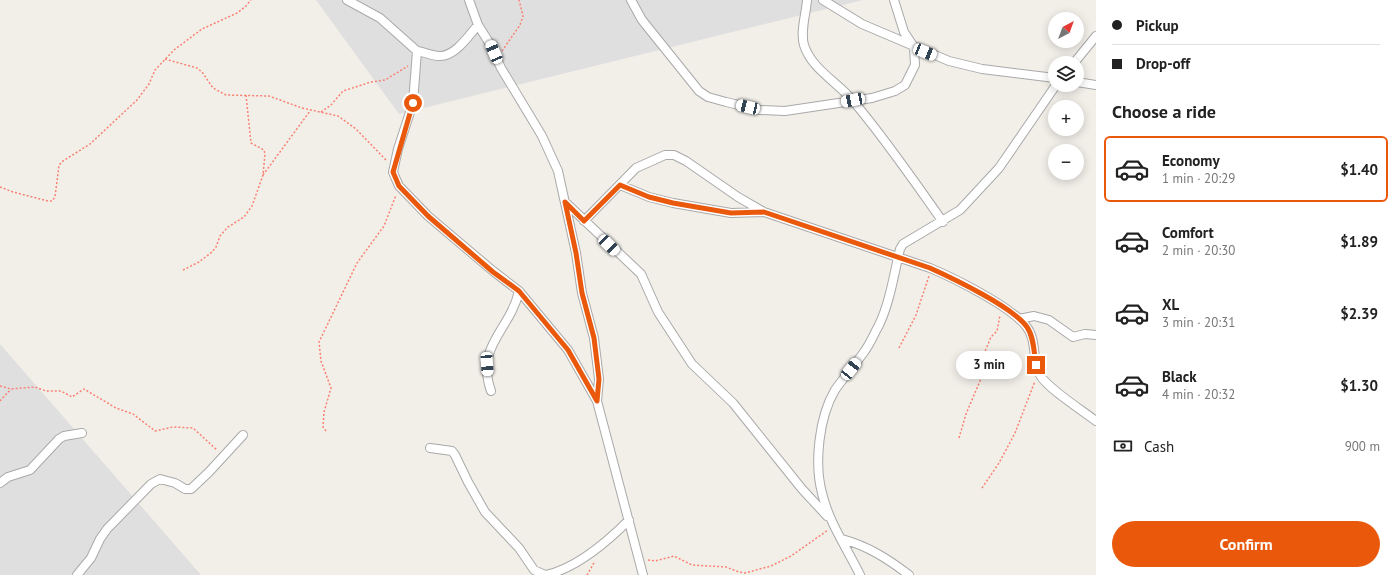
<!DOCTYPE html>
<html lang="en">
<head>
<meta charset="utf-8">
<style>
	body { margin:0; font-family:"PT Sans",sans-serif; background:#f2f2f2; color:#222; height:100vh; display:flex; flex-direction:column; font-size:15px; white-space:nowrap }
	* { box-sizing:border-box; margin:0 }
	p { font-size:13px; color:#767676 }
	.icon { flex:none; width:22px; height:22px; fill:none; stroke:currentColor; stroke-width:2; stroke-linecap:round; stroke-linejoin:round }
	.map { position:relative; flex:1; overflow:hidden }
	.side { display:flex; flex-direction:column; background:#fff; width:300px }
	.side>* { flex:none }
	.banner { display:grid; align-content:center; height:88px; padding:0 16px; background:#fff }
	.needle { width:26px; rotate:41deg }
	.fabs { position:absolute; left:1048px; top:12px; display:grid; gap:8px }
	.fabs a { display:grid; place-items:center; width:36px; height:36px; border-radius:50%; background:#fff; box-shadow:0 2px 10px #0003; font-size:20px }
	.end { position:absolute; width:18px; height:18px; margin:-9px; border:5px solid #ea580c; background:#fff; box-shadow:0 0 0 2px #fff }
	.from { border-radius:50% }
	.bubble { position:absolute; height:28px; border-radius:14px; background:#fff; box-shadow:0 2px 10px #0003; font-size:13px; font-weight:800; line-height:28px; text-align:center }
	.car { position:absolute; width:12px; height:24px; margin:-12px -6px; border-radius:5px; box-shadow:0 0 3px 1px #0007; background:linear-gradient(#fff 24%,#345 0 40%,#fff 0 76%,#345 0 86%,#fff 0) }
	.banner b { display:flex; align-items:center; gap:14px; height:38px; font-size:15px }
	.banner b+b { border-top:1px solid #e0e0e0 }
	.banner i { width:10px; height:10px; background:#222 }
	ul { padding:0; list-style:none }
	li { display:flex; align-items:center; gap:12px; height:66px; margin:0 8px 6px; padding:0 8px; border:2px solid transparent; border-radius:6px }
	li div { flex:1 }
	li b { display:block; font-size:15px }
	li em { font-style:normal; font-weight:800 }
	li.active { border-color:#ea580c }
	li>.icon { width:36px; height:36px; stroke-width:1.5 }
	h2 { padding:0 16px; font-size:18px; line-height:48px }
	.pay { display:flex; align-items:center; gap:10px; height:44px; padding:0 16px; font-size:15px }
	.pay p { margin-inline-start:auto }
	.button { display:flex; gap:8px; margin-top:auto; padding:8px 16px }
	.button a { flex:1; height:46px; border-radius:24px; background:#ea580c; color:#fff; font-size:16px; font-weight:800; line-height:46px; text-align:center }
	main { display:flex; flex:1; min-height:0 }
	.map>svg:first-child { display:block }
</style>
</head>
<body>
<main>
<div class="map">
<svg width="1096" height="575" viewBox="0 0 1096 575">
	<rect width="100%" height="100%" fill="#f2efe9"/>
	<path fill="#e0dfdf" d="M316 0H863L399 114Z
		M0 344 201 575H0Z"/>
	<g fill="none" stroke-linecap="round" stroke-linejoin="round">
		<defs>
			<path id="minor" d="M347 0 380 18 417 51 413 103 398 149 393 172 395 177 399 186 428 216 493 271 519 291 568 350 597 401 643 575
				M469 0 478 25 490 44 501 68 542 136 558 171 576 253 582 293 594 338 599 379 597 401
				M631 0 642 20 699 91 708 97 726 102 760 110 785 111 872 98 895 91 905 85 915 65 914 47 904 32 894 0
				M807 0C806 14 800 32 804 45 812 70 838 82 854 102 886 140 914 181 943 222
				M823 0 862 24 949 61 982 69 1055 78
				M417 51C424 52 432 56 439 56 455 57 469 35 478 25
				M1074 63 1096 36
				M1077 82 1096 85
				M620 185 649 197 673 203 731 213 764 212 930 268C954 278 1010 306 1026 326 1037 339 1032 360 1040 375 1047 388 1083 411 1096 421
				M565 202 641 274 658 312 692 364 733 403 802 489 827 516
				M584 221 636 168 665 155H674L686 161 738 197 764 212
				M1019 319 1034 316 1049 320 1073 337 1085 334 1096 335
				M491 391C475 345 510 331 519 291
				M430 448 452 451 455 455 468 482 485 512 519 548 534 570 545 575
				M0 483 8 477 30 470 59 439 64 436 82 433
				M842 539C868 546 888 559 909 575
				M77 575 91 558 100 539 107 529 151 484 160 479 175 483 185 489H191L209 472 243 435
				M546 575C577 568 608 541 629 520
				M860 575C847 548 829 523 822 493 814 463 819 417 835 390 844 377 855 365 864 352 870 344 874 334 879 325 890 302 894 274 900 249L903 244 960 210 999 168 1056 85"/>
		</defs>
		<use href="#minor" stroke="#a9a9a9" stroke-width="10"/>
		<path stroke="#fa8072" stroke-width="1.5" stroke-dasharray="2 2" stroke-linecap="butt" d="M502 51 520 25 523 16 519 0
			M165 59 197 68 202 72 213 88 226 95 269 96 302 108 338 116 356 129 387 161
			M321 112 331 105 343 91 371 82 385 80 408 66
			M263 175 310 111
			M0 187 13 192 48 201H52L55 197 59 165 63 161 90 144 137 100 149 84 155 70 174 50 202 29 237 13 245 7 251 0
			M183 270 199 262 212 252 216 247 220 236 228 227 244 217 252 206 263 175 265 154 264 150 251 143 246 95
			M899 348 916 315 929 276
			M0 386 11 389 35 387 46 391H61L72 397 84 389 116 408 133 414 155 431 173 427 193 428 217 450
			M0 401 11 389
			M326 431 323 427 324 412 331 388 321 361 319 342 357 263 384 226 396 195
			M959 438 966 414 980 381 981 361 991 337 997 331 1000 315
			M982 488 999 463 1015 433 1035 381
			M648 560 655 561 674 556 692 565 726 567 739 572 745 573 771 566 791 556 828 530
			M587 575 595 561"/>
		<use href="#minor" stroke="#fff" stroke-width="8"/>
	</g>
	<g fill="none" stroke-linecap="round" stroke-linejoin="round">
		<path stroke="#ea580c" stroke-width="5" d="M413 103 393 172 399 186 428 216 493 272 519 291 568 350 597 401 599 379 594 338 582 293 576 253 565 202 584 221 620 185 649 197 673 203 731 213 764 212 930 268C952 278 1013 307 1027 327 1034 337 1034 353 1036 365"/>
	</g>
</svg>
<div class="fabs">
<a><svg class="needle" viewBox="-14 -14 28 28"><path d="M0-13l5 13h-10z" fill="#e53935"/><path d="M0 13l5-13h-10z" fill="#767676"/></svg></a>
<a><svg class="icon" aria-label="layers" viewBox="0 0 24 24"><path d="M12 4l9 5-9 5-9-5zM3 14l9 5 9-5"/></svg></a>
<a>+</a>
<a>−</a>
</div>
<i class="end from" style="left:413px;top:103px"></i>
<i class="end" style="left:1036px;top:365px"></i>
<div class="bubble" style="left:956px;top:351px;width:66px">3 min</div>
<i class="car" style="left:494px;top:52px;rotate:337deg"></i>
<i class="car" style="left:925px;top:52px;rotate:112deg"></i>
<i class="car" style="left:853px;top:100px;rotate:259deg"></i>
<i class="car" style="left:748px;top:107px;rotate:283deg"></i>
<i class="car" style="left:609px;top:245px;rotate:134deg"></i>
<i class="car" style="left:487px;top:364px;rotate:176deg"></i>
<i class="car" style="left:851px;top:369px;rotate:38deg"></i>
</div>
<section class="side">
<div class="banner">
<b><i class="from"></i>Pickup</b>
<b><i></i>Drop-off</b>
</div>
<h2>Choose a ride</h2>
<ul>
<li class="active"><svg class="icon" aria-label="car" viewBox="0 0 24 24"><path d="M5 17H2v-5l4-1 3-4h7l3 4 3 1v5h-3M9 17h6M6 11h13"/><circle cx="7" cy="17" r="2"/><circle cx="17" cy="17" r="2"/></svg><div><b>Economy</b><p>1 min · 20:29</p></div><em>$1.40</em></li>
<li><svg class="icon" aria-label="car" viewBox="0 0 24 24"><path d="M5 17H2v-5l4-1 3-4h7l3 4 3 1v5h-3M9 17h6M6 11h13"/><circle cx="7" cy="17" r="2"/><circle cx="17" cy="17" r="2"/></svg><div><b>Comfort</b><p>2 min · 20:30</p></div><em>$1.89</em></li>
<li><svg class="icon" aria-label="car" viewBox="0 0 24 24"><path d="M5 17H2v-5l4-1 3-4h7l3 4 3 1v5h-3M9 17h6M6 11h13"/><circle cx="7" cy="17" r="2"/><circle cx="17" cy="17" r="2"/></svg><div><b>XL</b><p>3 min · 20:31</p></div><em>$2.39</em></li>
<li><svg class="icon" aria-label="car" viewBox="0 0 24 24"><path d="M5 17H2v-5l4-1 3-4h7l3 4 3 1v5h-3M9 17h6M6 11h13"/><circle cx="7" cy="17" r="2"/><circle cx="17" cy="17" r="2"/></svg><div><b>Black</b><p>4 min · 20:32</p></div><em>$1.30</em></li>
</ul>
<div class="pay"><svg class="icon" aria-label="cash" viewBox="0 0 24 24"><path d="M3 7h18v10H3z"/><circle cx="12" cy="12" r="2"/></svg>Cash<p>900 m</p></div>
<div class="button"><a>Confirm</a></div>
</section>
</main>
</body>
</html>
